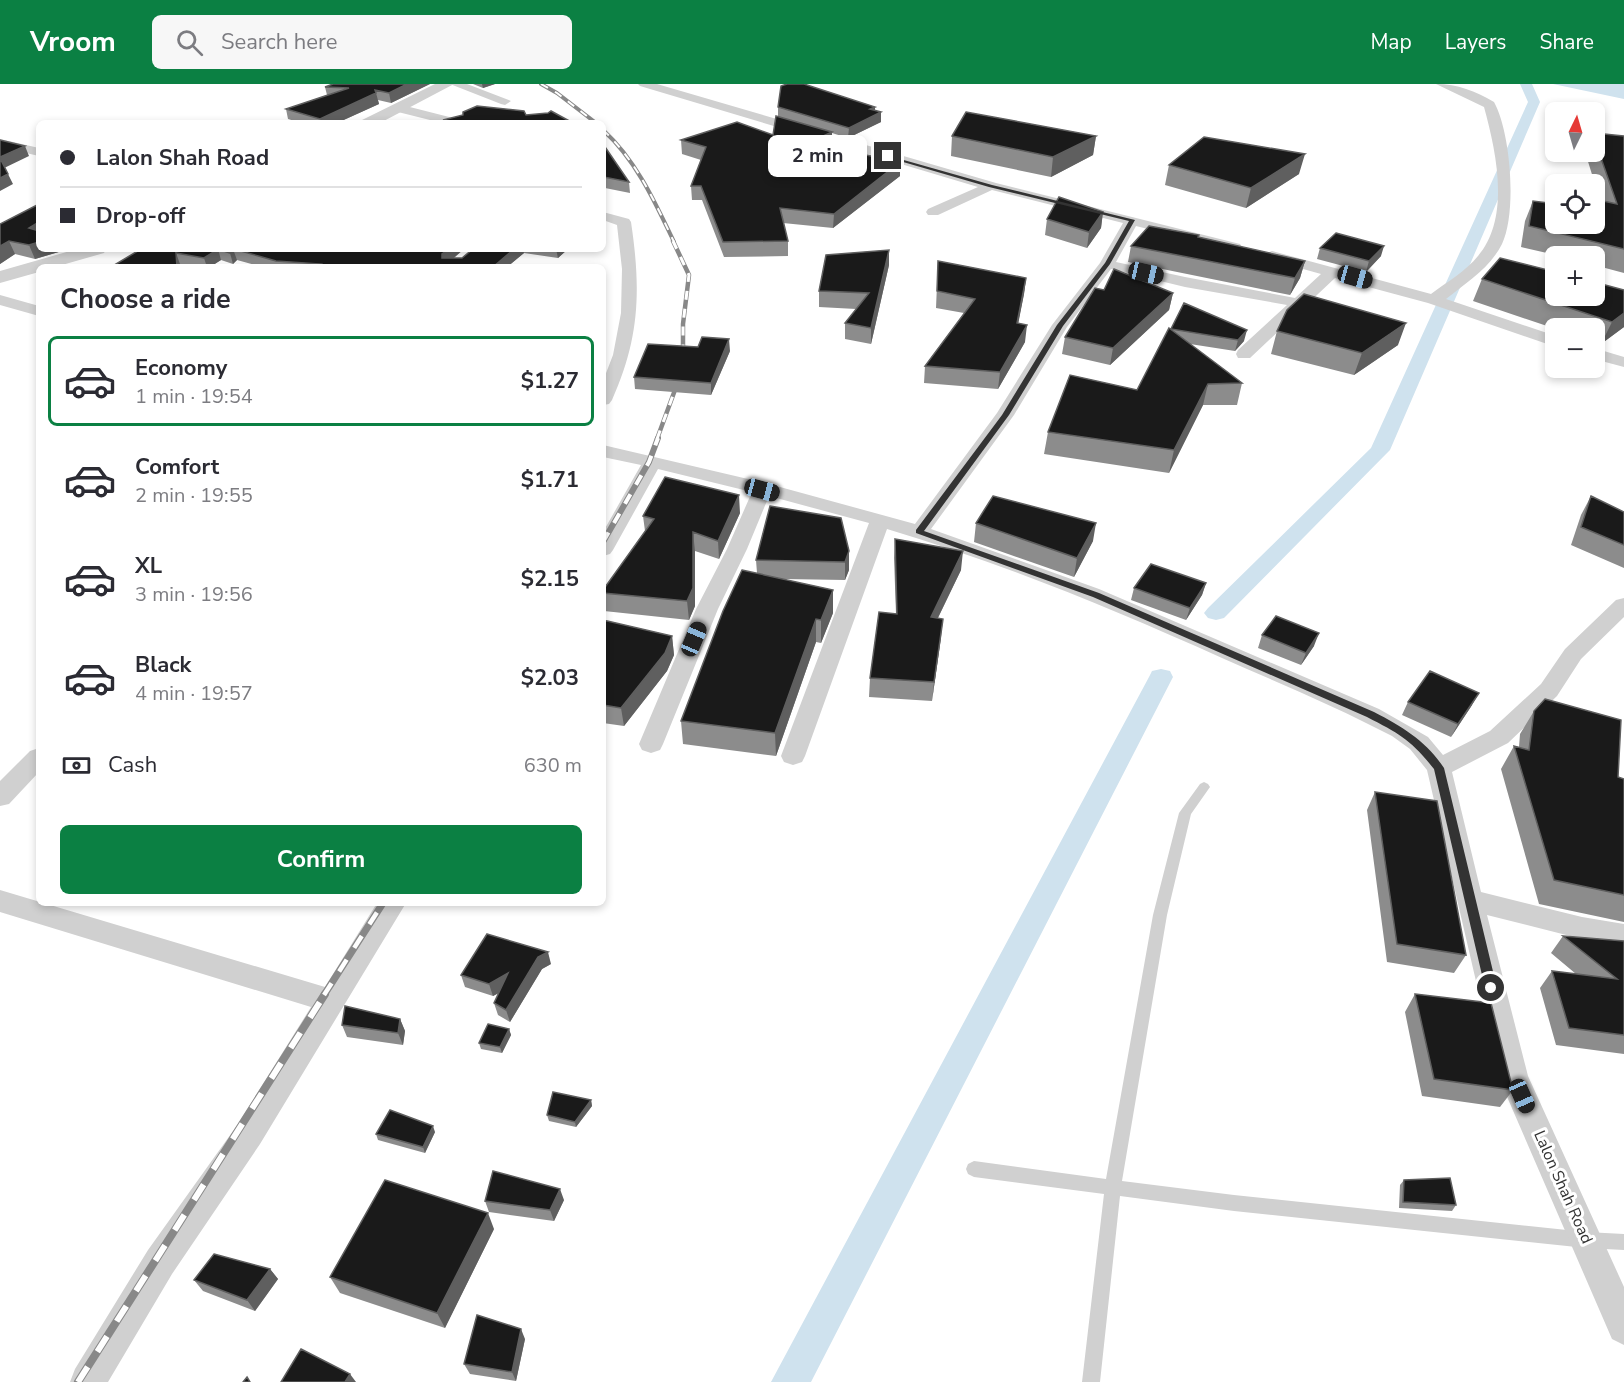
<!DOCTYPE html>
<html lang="en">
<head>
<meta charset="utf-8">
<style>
	body { margin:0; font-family:"Nunito Sans",sans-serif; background:#f7f7f7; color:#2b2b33; height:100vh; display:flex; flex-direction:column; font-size:22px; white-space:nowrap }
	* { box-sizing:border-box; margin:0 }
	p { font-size:20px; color:#7c7c81 }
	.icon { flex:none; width:33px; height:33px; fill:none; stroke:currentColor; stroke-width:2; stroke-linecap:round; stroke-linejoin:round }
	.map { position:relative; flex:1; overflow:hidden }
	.sheet { position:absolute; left:36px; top:180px; width:570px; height:642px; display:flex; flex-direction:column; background:#fff; border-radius:9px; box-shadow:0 3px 9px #0003 }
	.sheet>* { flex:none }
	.guide { position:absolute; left:36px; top:36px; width:570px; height:132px; border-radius:9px; box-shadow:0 3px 9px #0003; display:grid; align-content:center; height:132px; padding:0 24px; background:#fff }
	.needle { width:39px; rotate:5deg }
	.buttons { position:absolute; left:1545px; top:18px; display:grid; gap:12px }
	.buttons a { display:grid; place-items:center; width:60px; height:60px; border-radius:9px; background:#fff; box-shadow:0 3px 9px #0003; font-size:30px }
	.end { position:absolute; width:27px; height:27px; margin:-14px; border:8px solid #333; background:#fff; box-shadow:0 0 0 3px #fff }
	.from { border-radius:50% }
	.bubble { position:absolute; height:42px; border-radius:9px; background:#fff; box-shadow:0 3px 9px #0003; font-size:20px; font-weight:700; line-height:42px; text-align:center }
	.car { position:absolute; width:18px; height:36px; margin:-18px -9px; border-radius:8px; box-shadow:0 0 4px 2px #0007; background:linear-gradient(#222 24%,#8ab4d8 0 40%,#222 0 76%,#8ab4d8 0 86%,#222 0) }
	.guide b { display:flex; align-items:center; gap:21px; height:57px; font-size:22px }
	.guide b+b { border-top:2px solid #e1e1e2 }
	.guide i { width:15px; height:15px; background:#2b2b33 }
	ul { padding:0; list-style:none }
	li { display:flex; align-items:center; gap:18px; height:90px; margin:0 12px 9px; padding:0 12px; border:3px solid transparent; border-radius:9px }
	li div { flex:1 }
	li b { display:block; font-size:22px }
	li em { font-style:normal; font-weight:700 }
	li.current { border-color:#0b8043 }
	li>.icon { width:54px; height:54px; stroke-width:1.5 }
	h2 { padding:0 24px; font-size:27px; line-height:72px }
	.pay { display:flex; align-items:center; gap:15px; height:66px; padding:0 24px; font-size:22px }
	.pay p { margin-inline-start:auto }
	.button { display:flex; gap:12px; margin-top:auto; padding:12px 24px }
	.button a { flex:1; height:69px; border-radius:9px; background:#0b8043; color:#fff; font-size:24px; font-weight:700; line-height:69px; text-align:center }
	header { display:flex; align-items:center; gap:36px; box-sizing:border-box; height:84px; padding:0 30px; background:#0b8043; color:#fff }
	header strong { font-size:28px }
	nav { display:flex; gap:33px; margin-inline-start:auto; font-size:21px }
	.search { width:420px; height:54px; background:#f7f7f7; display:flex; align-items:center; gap:15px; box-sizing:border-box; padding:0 21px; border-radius:9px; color:#7c7c81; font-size:22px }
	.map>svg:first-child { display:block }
</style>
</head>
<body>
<header>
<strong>Vroom</strong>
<div class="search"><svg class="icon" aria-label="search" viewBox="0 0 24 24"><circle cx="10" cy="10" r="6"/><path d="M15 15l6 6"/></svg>Search here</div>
<nav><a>Map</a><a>Layers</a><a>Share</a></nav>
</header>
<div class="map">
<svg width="1624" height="1298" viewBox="0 0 1624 1298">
	<rect width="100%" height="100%" fill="#fff"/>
	<path fill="#cfe2ee" d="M1553 0H1624V15Z"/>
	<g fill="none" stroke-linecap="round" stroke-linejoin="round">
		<path fill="#cfe2ee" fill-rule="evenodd" d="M1520 0H1532L1540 18 1390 366 1224 534 1216 536 1208 534 1204 529 1208 524 1371 364 1528 18Z
			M1161 585 1170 587 1173 593 811 1298H771L1149 593 1152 587Z"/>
		<path fill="#d0d0d0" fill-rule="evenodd" d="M1204 698 1208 700 1210 703 1191 730 1167 831 1122 1097 1234 1111 1586 1148 1624 1150V1166L1586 1164 1234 1127 1120 1112 1100 1298H1082L1104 1110 974 1093 968 1090 966 1085 968 1080 974 1077 1106 1095 1153 831 1179 729 1200 700Z"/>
		<path fill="#d0d0d0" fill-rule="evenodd" d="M450 0H467L511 17 505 21 501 20Z
			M638 0H657L996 99 1240 160 1242 163 1235 167 1136 142 1116 178 1185 193 1295 214 1321 190 1267 175 1264 172 1267 169 1272 167 1431 210C1447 198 1466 187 1478 172 1511 133 1496 67 1484 23L1436 0C1458 0 1475 7 1494 18 1511 49 1517 129 1502 160 1490 184 1466 199 1446 215L1556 252V263L1428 219 1335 194 1250 274H1238L1236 270 1238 266 1287 221 1185 203 1111 185 1067 243 1014 331 931 445 1099 505 1379 625 1428 653 1443 671 1490 647 1541 600 1565 565 1616 516 1624 514V533L1581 575 1557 612 1508 659 1452 688 1481 808 1582 833 1624 840V862L1582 855 1487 831 1528 992 1624 1203V1261L1612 1255 1498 992 1427 686 1410 665 1392 652C1337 623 1279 599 1222 574 1113 525 1002 479 887 445L805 672 802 678 793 681 784 678 781 672 869 439 769 412 747 465 718 525 663 660 660 666 651 669 642 666 639 660 696 525 727 465 752 408 658 385 613 466 610 470 603 472V448L641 381 603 373V361L769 400 915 440 997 329 1052 241 1100 179 1123 139 992 106 938 131H928L926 128 928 125 978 103 640 2Z
			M398 20 461 36 463 39H442L394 27V21Z
			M0 55 39 64V72L0 63Z
			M603 128 629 135 631 138C641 205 640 254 612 316L609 320 603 321V297L613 271 621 229 622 185 617 141 603 136Z
			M0 211 39 222V232L0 221Z
			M1594 264 1624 273V283L1594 275Z
			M39 664V688L9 720 0 722V697L30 667Z
			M0 806 325 903 377 819H406L260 1060 172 1190 108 1298H70L75 1285 148 1166 238 1040 311 923 0 828Z"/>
		<path fill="#d0d0d0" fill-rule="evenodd" d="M435 0H454L380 39H360L362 36Z
			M77 165H106L104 169 55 183H39V188L0 199V187Z"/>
		<defs>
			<path id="rail-far4" d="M541 0 557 9 596 39
				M603 46C636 76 655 118 674 158"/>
			<path id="rail-far3" d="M657 355 683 284V240L689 191 673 157"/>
			<path id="rail-far2" d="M603 458 649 378 658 354"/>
			<path id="rail-far1" d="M324 911 383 819"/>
			<path id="rail" d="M78 1298 325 910"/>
		</defs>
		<use href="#rail-far4" stroke="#888" stroke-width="4"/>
		<use href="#rail-far3" stroke="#888" stroke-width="4.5"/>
		<use href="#rail-far2" stroke="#888" stroke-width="6"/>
		<use href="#rail-far1" stroke="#888" stroke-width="7"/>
		<use href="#rail" stroke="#888" stroke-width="8"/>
		<use href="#rail-far4" stroke="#fff" stroke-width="2" stroke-dasharray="8" stroke-linecap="butt"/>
		<use href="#rail-far3" stroke="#fff" stroke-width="3" stroke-dasharray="9" stroke-linecap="butt"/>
		<use href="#rail-far2" stroke="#fff" stroke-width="4" stroke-dasharray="11" stroke-linecap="butt"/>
		<use href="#rail-far1" stroke="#fff" stroke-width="4.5" stroke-dasharray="14" stroke-linecap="butt"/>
		<use href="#rail" stroke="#fff" stroke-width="6" stroke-dasharray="18" stroke-linecap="butt"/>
	</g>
	<path fill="#8c8c8c" d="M430 0 391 19 378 16 379 20 337 39H301L288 35 286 25 327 11 325 3Z
		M473 0H495L483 4Z
		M778 23H875V27L881 38 848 54 832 49V62L828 63 900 78V92L833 144 783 139 788 157V172L724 173 702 116H692L691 102 701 76 682 70 681 56 773 51 778 32Z
		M526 31 573 39H444L443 36Z
		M1594 49 1624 52V189L1594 181V172H1560L1521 163 1525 137 1533 117 1556 140 1600 116 1585 68H1594Z
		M952 52H1096L1093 71 1051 93 951 72Z
		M603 60 629 98 630 109 605 104 603 105Z
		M1169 81 1299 90 1246 124 1165 101Z
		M1103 128 1101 144 1087 164 1045 151 1047 135Z
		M0 140 39 165H62V167L35 175 15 170 0 180Z
		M1199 153 1305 177 1300 194 1290 211 1128 178 1131 162Z
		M1320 164 1381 172 1366 188 1317 175Z
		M141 165H464L454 174H462L473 165H568L558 174 524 169 507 183H262L237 176 233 180 221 176 210 183H197L180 180V183H111Z
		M889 166V181L871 260 845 255V239L856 225 819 223V207Z
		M938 177 1026 194 1024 210 1018 239 1025 258 998 305 924 299 925 282 964 229 936 224Z
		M1482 195 1624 206V243L1601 260 1594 258V244L1556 245 1473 217Z
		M1173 209 1169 226 1110 281 1062 270 1065 253Z
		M1184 219 1244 257 1235 267 1190 260 1242 299 1237 321H1203L1169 389 1044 370 1048 348 1137 306 1171 246Z
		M1277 247 1398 261 1354 291 1271 270Z
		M730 267 711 311 635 305 634 293Z
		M1591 412 1624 428V484L1571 461 1581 431Z
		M740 429 719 475 695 467V522L689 536 604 527 603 506 645 447 643 432Z
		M976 439 1093 457 1074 493 974 458Z
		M895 455 961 486 938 534 941 553 932 617 869 613 870 594 896 530 894 474Z
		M849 467V486L845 496 783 495 833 506V529L821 559 816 558 776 672 683 660 681 637 757 489 756 476Z
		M1206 499 1202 511 1186 536 1131 516 1134 504Z
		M603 536 672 552 674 571 667 587 624 642 603 639Z
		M1262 551 1314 562 1301 581 1258 564Z
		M1408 618 1472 621 1451 653 1402 631Z
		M1534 627 1618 693 1624 695V838L1539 820 1501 685 1514 662 1519 663 1520 650Z
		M1375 708 1466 871 1454 889 1387 878 1367 726Z
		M1563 852 1624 857V970L1556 961 1540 904 1552 887 1576 890 1551 869Z
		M551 880 542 885 510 938 498 931 494 919 499 909 493 912 465 903 461 891Z
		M1415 910 1513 1006 1500 1023 1422 1012 1405 928Z
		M400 935 405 947 403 961 347 953 342 941Z
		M509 945 511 951 502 969 481 965 479 959Z
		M591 1016 592 1022 576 1043 549 1037 547 1031Z
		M435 1048 425 1069 378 1056 376 1050Z
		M1404 1096 1456 1121 1452 1127 1399 1124 1400 1101Z
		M564 1116 554 1137 489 1128 485 1117Z
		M494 1145 445 1244 340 1209 330 1193Z
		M270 1185 278 1195 255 1227 203 1207 194 1196Z
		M525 1255 516 1297 470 1290 464 1280Z"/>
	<path fill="#5f5f5f" d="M407 0H430L391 19 389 9Z
		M482 0H495L483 4Z
		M376 9 379 20 337 39H322L320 35Z
		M875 23V31L881 28V38L848 54 849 44 870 25Z
		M832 48V62L808 73V59Z
		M1096 52 1093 71 1051 93 1053 73Z
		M25 62 29 72 0 86V73Z
		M1305 70 1299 90 1246 124 1251 104Z
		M900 78V92L833 144 834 130Z
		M8 90 13 100 0 107V94Z
		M604 93 605 104 603 105V94Z
		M1103 128 1101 144 1087 164 1089 148Z
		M39 138V155L29 144Z
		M9 157 15 170 0 180V162Z
		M39 158V165H62V167L35 175 29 161Z
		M1384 162 1381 172 1366 188 1369 177Z
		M218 165 221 176 210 183H207L204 174Z
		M233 165 237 176 233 180 230 169Z
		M449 165H464L445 181 442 174V170Z
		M514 165H523L524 169 507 183H493Z
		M556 165H568L558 174Z
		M889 166V181L871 260V244Z
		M176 169 180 180V183H177Z
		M1305 177 1300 194 1290 211 1295 194Z
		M1026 194 1024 210 1015 256 1017 239Z
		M1173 209 1169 226 1110 281 1113 264Z
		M1624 229V243L1601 260 1612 238Z
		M1406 239 1398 261 1354 291 1362 269Z
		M1027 241 1025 258 998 305 1000 288Z
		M1247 246 1244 257 1235 267 1238 256Z
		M729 255 730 267 711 311V299Z
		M1208 300 1203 321 1169 389 1174 366Z
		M739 411 740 429 719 475 718 457Z
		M1096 439 1093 457 1074 493 1077 474Z
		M693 448 695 467V522L689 536 687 517Z
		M849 467V486L845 496V478Z
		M963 467 961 486 929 552 931 533Z
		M1206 499 1202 511 1186 536 1190 524Z
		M833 506V529L821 559V536Z
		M816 535V558L776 672 775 649Z
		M943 535 941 553 932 617 934 598Z
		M1319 549 1314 562 1301 581 1306 569Z
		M672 552 674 571 667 587 624 642 621 624Z
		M1479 609 1472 621 1451 653 1458 640Z
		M548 868 551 880 542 885 510 938 506 926 538 873Z
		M508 889 512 902 493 912 489 900Z
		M400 935 405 947 403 961 398 949Z
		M509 945 511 951 502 969 500 963Z
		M591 1016 592 1022 576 1043 575 1038Z
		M433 1042 435 1048 425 1069 423 1063Z
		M560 1105 564 1116 554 1137 550 1126Z
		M488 1129 494 1145 445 1244 437 1229Z
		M270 1185 278 1195 255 1227 247 1216Z
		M521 1245 525 1255 516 1297 512 1288Z
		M350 1290 356 1298H345Z"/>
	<path fill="#1a1a1a" stroke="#5f5f5f" stroke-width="1.5" d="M333 0H407L389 9 375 6 376 9 320 35 286 25 349 4 325 3Z
		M787 0H804L875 23 870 25 881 28 849 44 778 23 781 2Z
		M477 22 524 27 526 31 548 29 551 27 573 39H455L443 36 463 31V28Z
		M966 28 1096 52 1053 73 952 52Z
		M776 32 832 48 808 59 900 78 834 130 780 124 788 157 723 158 701 102H691L706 63 681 56 737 38 773 51Z
		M1594 49 1624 52V165L1529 142 1533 117 1556 120V140H1594V115L1617 120 1594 54Z
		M1204 53 1305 70 1251 104 1169 81Z
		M0 56 25 62 0 73Z
		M603 60 629 98 604 93 603 94Z
		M0 74 8 90 0 94Z
		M1059 113 1103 128 1089 148 1047 135Z
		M39 120V138L29 144 39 147V158L29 161 9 157 0 162V140Z
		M1149 142 1199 151 1198 153 1305 177 1295 194 1131 162Z
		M1336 149 1384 162 1369 177 1320 164Z
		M141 165H233L230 169 218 165 204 174 176 169 177 183H111Z
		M234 165H449L442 170V174H462L473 165H514L493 183H317L321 180 276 177Z
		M889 166 871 244 845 239 869 209 819 207 826 171Z
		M1500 174 1556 188V212H1594V198L1624 206V229L1612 238 1482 195Z
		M938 177 1026 194 1017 239 1027 241 1000 288 925 282 975 215 937 207Z
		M1114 185 1173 209 1113 264 1065 253 1095 204 1104 206Z
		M1304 210 1406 239 1362 269 1277 247 1287 226Z
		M1184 219 1247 246 1238 256 1171 245Z
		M1169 244 1242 299 1208 300 1174 366 1048 348 1070 291 1137 306Z
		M702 253 729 255 711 299 634 293 648 260 698 263Z
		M665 393 739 411 718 457 693 448V504L687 517 603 509V506L654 435 643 432Z
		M993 412 1096 439 1077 474 976 439Z
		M1591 412 1624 428V461L1581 443Z
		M770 422 841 434 849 467 845 478 756 476Z
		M895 455 963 467 931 533 943 535 934 598 870 594 879 528 897 530Z
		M1151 480 1206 499 1190 524 1134 504Z
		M742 486 833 506 821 536 816 535 775 649 681 637 723 527Z
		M1276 532 1319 549 1306 569 1262 551Z
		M603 536 672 552 665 569 621 624 603 621Z
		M1430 587 1479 609 1458 640 1408 618Z
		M1545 615 1621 636 1618 693 1624 695V811L1554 796 1514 662 1529 666 1534 627Z
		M1375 708 1437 717 1466 871 1397 860Z
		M487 850 548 868 538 873 506 926 494 919 508 889 489 900 461 891Z
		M1563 852 1624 857V951L1569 944 1552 887 1617 895Z
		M1415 910 1491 919 1513 1006 1434 995Z
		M345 922 400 935 398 949 342 941Z
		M488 940 509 945 500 963 479 959Z
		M553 1008 591 1016 575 1038 547 1031Z
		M390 1026 433 1042 423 1063 376 1050Z
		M493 1087 560 1105 550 1126 485 1117Z
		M1450 1094 1456 1121 1403 1118 1404 1096Z
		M385 1096 488 1129 437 1229 330 1193Z
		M214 1170 270 1185 247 1216 194 1196Z
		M477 1231 521 1245 512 1288 464 1280Z
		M301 1265 350 1290 345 1298H281Z
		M247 1293 250 1298H243Z"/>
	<path fill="#333" d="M886 71 992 101 1135 136 1110 180 1063 242 1009 331 924 447 1099 509 1374 628C1403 643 1426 657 1444 684L1497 904 1495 907H1487L1485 904 1434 685C1411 656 1400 650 1367 633L1093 513 916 449V446L1002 331 1057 241 1105 179 1129 137 989 103 886 73Z"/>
	<g text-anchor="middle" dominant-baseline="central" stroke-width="6" stroke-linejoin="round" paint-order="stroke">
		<g font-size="16" fill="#333" stroke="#fff">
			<text transform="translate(1563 1103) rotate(66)">Lalon Shah Road</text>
		</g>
	</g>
</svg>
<div class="buttons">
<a><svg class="needle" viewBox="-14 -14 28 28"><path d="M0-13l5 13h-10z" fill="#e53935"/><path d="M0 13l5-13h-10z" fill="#7c7c81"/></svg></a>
<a><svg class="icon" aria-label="locate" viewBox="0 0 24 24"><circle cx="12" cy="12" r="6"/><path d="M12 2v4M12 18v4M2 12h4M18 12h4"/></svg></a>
<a>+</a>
<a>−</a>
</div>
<i class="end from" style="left:1491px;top:904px"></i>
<i class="end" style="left:888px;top:72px"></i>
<div class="bubble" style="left:768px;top:51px;width:99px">2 min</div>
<i class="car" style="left:1146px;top:189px;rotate:103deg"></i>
<i class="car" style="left:1355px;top:193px;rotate:106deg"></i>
<i class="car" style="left:762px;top:406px;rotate:105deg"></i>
<i class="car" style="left:694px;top:555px;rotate:23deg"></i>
<i class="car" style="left:1522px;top:1012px;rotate:156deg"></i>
<div class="guide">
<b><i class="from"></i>Lalon Shah Road</b>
<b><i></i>Drop-off</b>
</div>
<section class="sheet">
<h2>Choose a ride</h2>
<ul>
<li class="current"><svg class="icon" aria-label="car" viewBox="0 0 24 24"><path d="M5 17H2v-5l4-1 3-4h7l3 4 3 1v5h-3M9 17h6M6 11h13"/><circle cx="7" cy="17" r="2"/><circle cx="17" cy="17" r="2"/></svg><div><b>Economy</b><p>1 min · 19:54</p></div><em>$1.27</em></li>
<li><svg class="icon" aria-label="car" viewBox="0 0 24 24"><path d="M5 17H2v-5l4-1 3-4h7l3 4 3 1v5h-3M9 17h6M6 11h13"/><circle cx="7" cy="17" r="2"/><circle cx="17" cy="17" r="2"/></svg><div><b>Comfort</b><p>2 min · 19:55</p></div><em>$1.71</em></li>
<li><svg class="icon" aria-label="car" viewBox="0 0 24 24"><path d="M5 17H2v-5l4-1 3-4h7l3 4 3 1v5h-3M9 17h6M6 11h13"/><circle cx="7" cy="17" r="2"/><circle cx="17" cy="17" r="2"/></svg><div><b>XL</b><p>3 min · 19:56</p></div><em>$2.15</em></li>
<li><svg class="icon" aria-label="car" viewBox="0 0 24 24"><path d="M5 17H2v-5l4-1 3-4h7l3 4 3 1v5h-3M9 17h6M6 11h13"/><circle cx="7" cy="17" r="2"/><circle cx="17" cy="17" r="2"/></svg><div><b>Black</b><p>4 min · 19:57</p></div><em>$2.03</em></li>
</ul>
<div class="pay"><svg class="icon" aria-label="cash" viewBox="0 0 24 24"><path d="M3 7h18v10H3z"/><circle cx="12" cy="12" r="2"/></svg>Cash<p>630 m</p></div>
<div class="button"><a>Confirm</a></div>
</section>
</div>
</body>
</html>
